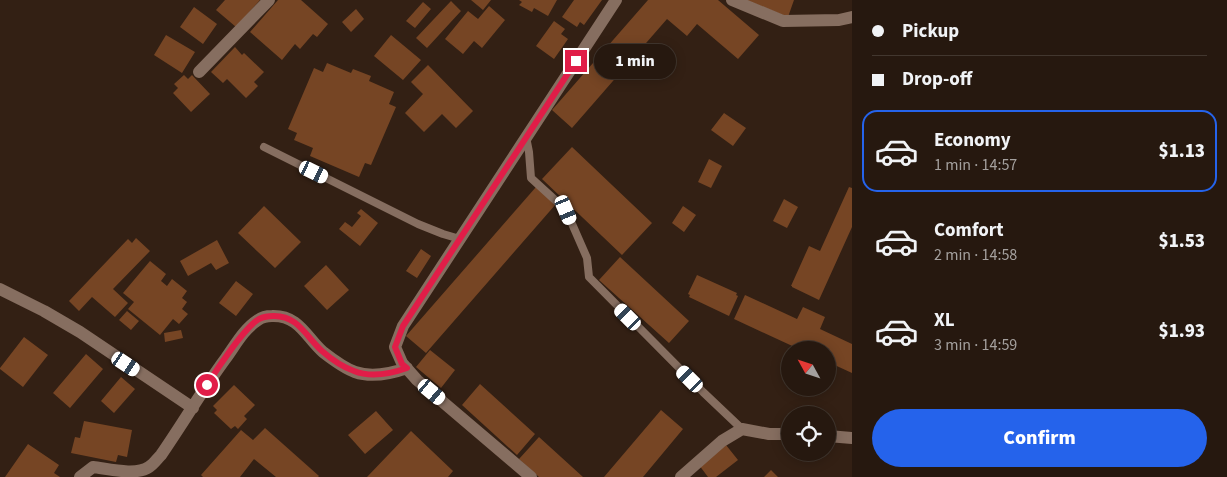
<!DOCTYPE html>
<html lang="en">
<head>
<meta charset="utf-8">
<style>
	body { margin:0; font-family:"Source Sans 3",sans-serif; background:#2e2118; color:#f1f3f6; height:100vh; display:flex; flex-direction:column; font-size:19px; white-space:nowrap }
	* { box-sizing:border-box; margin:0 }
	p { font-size:16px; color:#a4a09e }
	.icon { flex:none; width:28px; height:28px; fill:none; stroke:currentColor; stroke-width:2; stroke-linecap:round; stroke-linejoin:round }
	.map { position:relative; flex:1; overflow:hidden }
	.sheet { display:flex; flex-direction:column; background:#26180f; width:375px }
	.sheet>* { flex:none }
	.banner { display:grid; align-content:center; height:110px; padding:0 20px; background:#26180f }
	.needle { width:32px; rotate:310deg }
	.tools { position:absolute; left:781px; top:341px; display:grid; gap:10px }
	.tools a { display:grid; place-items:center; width:55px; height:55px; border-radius:50%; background:#26180f; box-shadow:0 2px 12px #0003,0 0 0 1px #42372f; font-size:25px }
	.end { position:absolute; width:22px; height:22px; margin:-11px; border:6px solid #e11d48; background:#fff; box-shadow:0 0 0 2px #fff }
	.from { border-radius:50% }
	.bubble { position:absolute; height:35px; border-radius:18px; background:#26180f; box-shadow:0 2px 12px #0003,0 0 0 1px #42372f; font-size:16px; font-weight:800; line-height:35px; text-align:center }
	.car { position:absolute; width:15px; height:30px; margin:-15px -8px; border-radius:6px; box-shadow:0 0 4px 1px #0007; background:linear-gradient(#fff 24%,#345 0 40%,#fff 0 76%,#345 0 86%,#fff 0) }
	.banner b { display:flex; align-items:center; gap:18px; height:48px; font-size:19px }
	.banner b+b { border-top:1px solid #42372f }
	.banner i { width:12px; height:12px; background:#f1f3f6 }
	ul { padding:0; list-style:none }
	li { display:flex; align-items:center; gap:15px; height:82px; margin:0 10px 8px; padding:0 10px; border:2px solid transparent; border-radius:15px }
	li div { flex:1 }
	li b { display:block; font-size:19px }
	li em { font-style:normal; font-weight:800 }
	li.active { border-color:#2563eb }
	li>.icon { width:45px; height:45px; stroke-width:1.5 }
	.action { display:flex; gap:10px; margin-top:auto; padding:10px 20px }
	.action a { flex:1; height:58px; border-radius:30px; background:#2563eb; color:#fff; font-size:20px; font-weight:800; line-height:58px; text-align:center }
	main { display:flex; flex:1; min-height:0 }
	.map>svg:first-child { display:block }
</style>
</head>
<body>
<main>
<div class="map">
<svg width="852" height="477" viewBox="0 0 852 477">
	<rect width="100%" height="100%" fill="#332014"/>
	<path fill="#764524" d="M225 0H260L236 27 216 10Z
		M278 0H301L328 24 317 37 313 34 300 49 295 44 282 60 250 32Z
		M471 0H491L483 10Z
		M519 0H557L548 16 534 8 532 12 519 5 522 2Z
		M574 0H602L584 25 580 22 577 27 562 17Z
		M648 0H718L759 35 738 59 697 24 687 36 667 19 572 128 552 110Z
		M746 0H794L788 17Z
		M451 1 461 11 427 48 416 38Z
		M423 2 431 9 415 28 406 21Z
		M489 6 505 20 482 48 474 41 463 54 445 39 468 11 478 19Z
		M194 7 217 24 203 44 180 27Z
		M356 9 364 19 351 32 342 22Z
		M554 21 565 29 561 34 568 39 554 59 536 46Z
		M166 35 195 52 182 73 154 55Z
		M391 35 421 60 403 80 374 56Z
		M235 47 242 55 244 53 264 72 254 82 258 86 246 98 227 79 223 83 211 72Z
		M327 63 351 73 353 69 371 76 369 81 394 92 389 104 396 107 371 165 365 163 359 177 310 156 313 148 294 140 297 133 288 129 314 68 323 72Z
		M428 65 473 111 456 128 442 114 424 132 405 113 423 94 411 82Z
		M184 75 188 79 192 75 210 94 191 112 173 93 178 88 174 84Z
		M724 113 746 128 733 146 711 130Z
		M572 147 652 223 622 255 542 179Z
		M709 159 722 166 711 188 698 182Z
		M536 187 556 204 426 353 406 336Z
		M849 187 852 188V227L819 300 792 287V286H791L809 246 820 251Z
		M784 199 798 207 787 228 773 221Z
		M264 206 301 242 275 268 238 233Z
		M683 206 696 215 684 232 672 223Z
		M361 209 378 223 360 246 339 229 345 222 352 227 361 216 357 213Z
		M136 238 150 251 113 289 128 303 115 317 92 297 79 311 69 301 128 239 132 243Z
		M217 240 229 263 216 270 211 263 188 276 180 261Z
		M421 249 431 256 417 278 406 271Z
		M620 257 689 321 669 343 599 280Z
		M150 261 166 274 161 281 167 286 172 279 187 291 182 298 187 302 182 309 188 314 179 324 173 319 160 335 128 309 134 302 123 293Z
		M326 265 349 290 327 310 304 286Z
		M697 275 737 293 736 295 738 296 729 316 689 297 690 295 688 294Z
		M236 281 253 294 236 316 219 303Z
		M745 295 797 319 803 307 825 317 820 329 852 344V373L828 362V350H801L734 319Z
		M127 311 139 321 131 330 119 320Z
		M181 330 183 338 165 342 164 333Z
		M24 337 48 355 23 387 0 369V368Z
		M430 350 455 370 441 388 416 367Z
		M86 354 103 369 70 408 53 393Z
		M121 377 135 389 114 413 101 401Z
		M480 384 535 434 517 455 462 405Z
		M234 385 255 405 244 416 247 419 238 429 235 426 231 429 214 413 217 410 213 406Z
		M661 410 683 429 643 477H604Z
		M376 411 393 430 365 454 348 435Z
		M84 421 132 430 127 457 118 455 116 462 71 453 75 437 80 438Z
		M265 428 319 476 318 477H276L254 459 240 477H203L201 475 241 430 253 440Z
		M411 431 453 471 448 477H367Z
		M539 437 583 477H539L519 459Z
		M28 444 59 465 54 473 60 477H5Z
		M726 445 738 460 716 477H708L699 465Z
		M771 470 778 477H764Z"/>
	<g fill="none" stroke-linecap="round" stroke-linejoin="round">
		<path stroke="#866e60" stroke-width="8" d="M526 137 529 152 531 178 566 210 587 258 589 277 703 392 742 429
			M264 147 418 224 443 234 460 239"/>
		<path stroke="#866e60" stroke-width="12" d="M732 0 783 21 839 20 852 17
			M199 72 269 0
			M0 289 44 311 80 332 193 408
			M828 436 852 438
			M80 477 93 467C109 469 136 476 149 467 154 464 157 459 161 455 183 423 203 389 226 358 236 344 244 329 258 320 262 317 268 316 272 316 299 315 306 337 323 352 332 359 344 368 355 372 372 378 390 374 407 368
			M531 477 417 380 402 363 395 347 403 326 616 0
			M681 477 722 441 742 429 769 434H790"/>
	</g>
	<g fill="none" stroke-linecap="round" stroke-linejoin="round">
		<path stroke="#e11d48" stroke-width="6" d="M207 385C217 369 244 328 259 319 263 317 270 316 274 316 299 316 306 337 322 351 331 359 343 367 354 371 371 378 390 374 407 368L402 364 395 347 403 326 576 61"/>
	</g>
</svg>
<div class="tools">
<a><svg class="needle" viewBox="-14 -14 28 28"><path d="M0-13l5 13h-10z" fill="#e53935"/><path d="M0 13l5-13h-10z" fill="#a4a09e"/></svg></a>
<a><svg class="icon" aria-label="locate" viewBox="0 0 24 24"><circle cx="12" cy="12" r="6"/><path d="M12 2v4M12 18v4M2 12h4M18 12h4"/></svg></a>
</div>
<i class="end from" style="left:207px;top:385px"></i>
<i class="end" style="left:576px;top:61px"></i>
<div class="bubble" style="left:594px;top:44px;width:82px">1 min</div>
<i class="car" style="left:314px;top:172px;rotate:116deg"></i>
<i class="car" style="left:566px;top:210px;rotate:157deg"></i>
<i class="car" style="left:628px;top:317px;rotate:315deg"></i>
<i class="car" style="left:126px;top:364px;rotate:124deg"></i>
<i class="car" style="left:690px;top:379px;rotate:315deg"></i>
<i class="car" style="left:432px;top:392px;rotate:130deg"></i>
</div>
<section class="sheet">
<div class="banner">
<b><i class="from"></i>Pickup</b>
<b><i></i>Drop-off</b>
</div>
<ul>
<li class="active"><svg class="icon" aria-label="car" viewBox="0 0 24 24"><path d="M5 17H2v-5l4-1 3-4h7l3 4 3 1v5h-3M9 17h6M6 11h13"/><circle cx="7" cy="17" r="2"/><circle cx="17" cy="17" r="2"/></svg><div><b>Economy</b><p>1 min · 14:57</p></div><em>$1.13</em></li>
<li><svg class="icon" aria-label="car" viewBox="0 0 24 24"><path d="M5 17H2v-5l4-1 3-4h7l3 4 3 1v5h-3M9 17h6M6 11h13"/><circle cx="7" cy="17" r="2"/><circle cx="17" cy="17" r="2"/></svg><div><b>Comfort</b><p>2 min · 14:58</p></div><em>$1.53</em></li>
<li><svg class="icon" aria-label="car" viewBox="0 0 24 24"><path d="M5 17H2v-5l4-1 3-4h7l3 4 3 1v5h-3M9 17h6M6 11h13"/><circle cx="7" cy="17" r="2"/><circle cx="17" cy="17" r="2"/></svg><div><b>XL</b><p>3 min · 14:59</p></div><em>$1.93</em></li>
</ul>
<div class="action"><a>Confirm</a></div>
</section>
</main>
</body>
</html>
